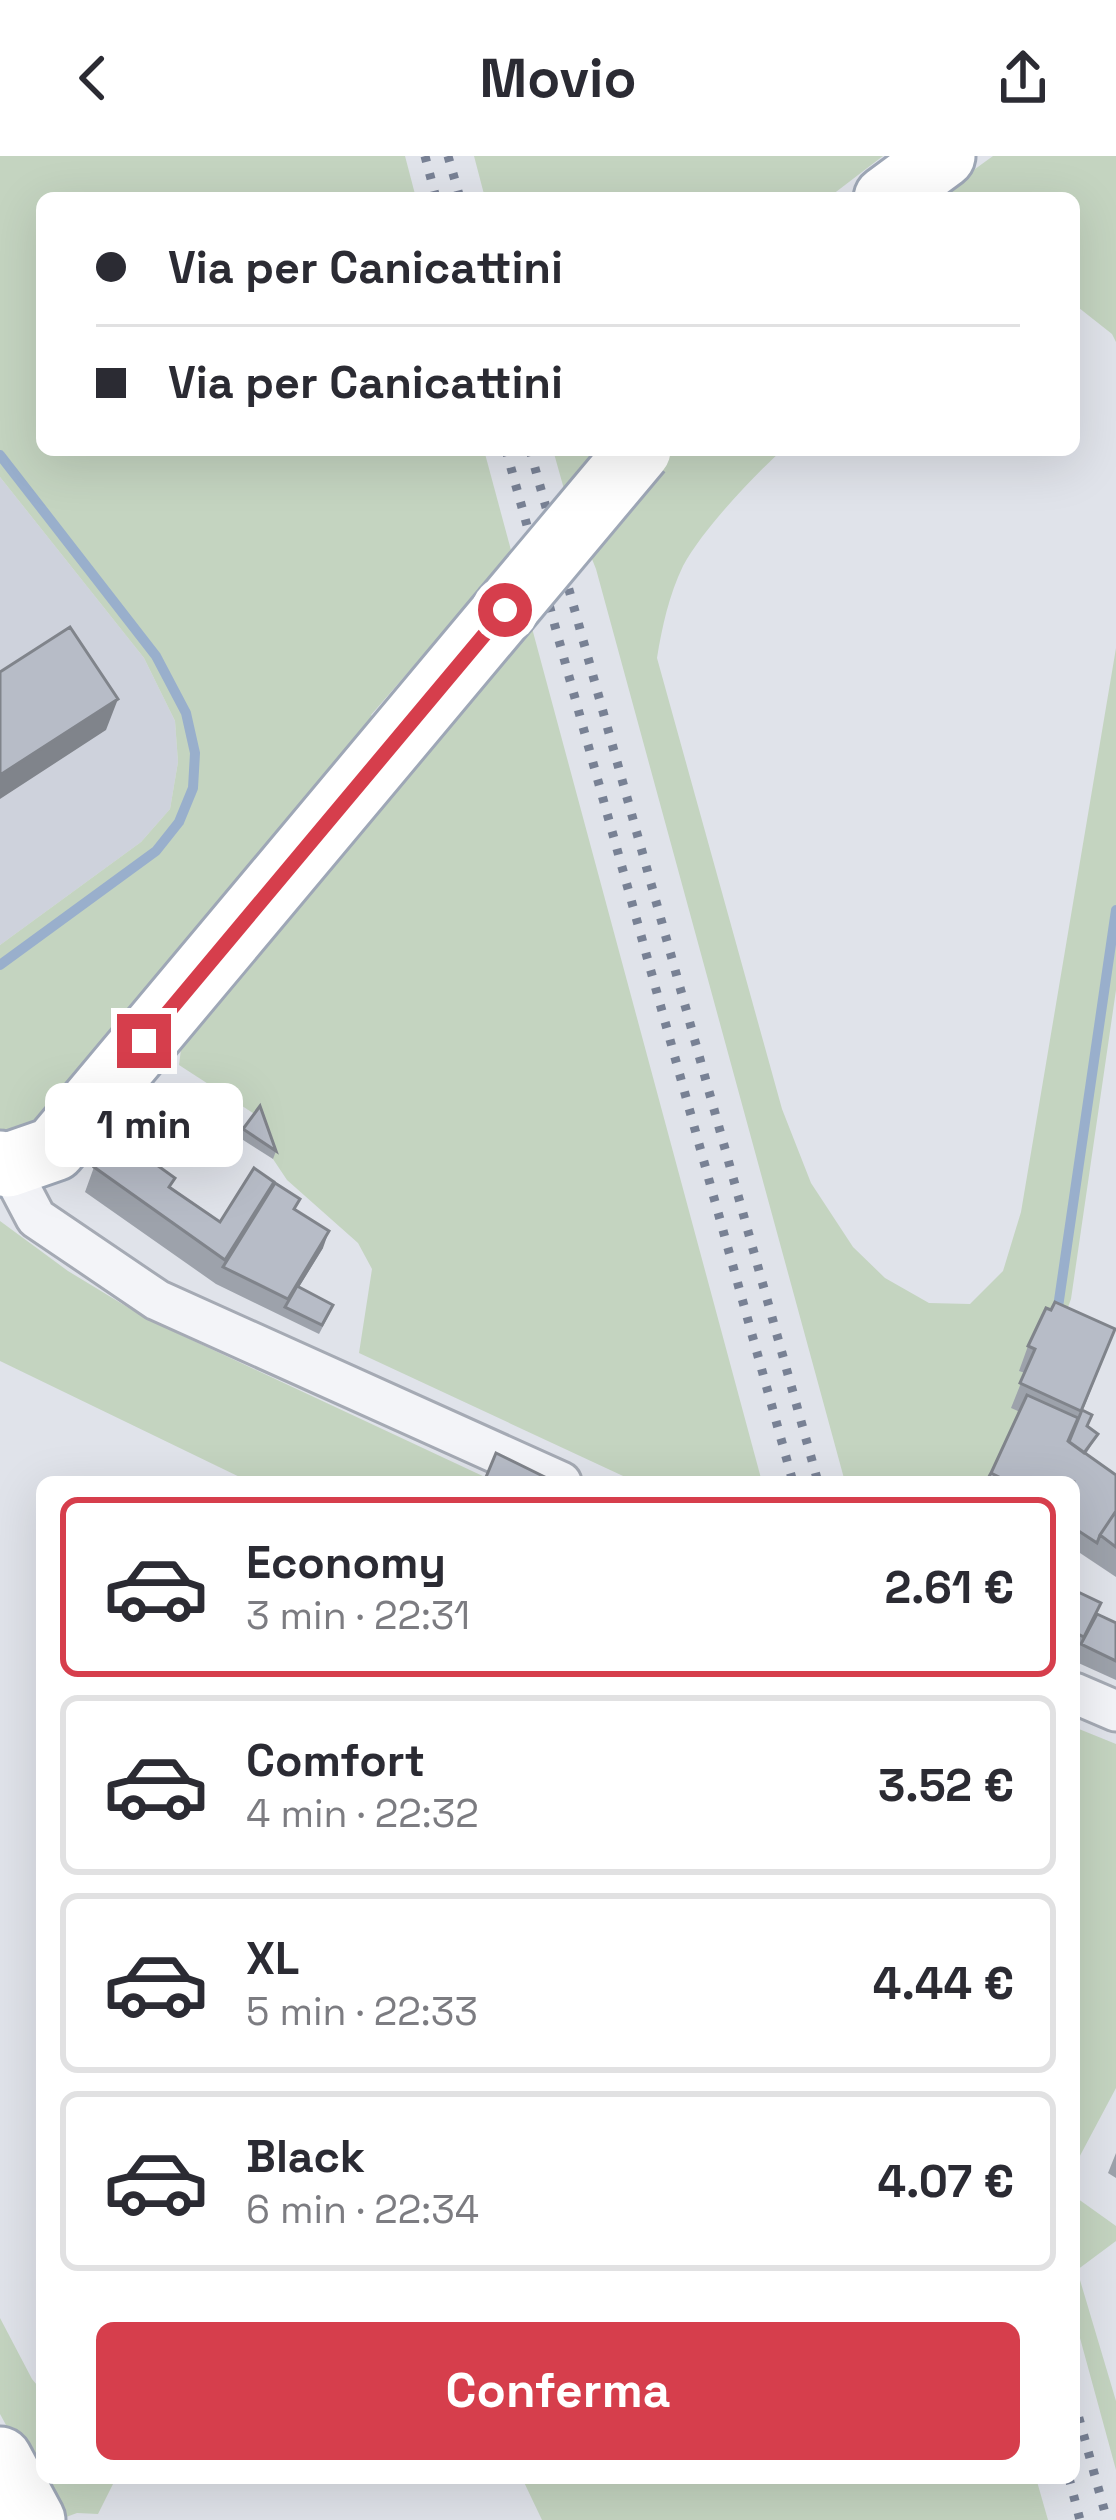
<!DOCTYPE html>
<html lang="it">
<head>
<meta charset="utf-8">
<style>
	body { margin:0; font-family:"Space Grotesk",sans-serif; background:#f7f7f7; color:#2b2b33; height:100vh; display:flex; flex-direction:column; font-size:45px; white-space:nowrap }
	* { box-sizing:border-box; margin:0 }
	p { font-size:39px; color:#7c7c81 }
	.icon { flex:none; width:66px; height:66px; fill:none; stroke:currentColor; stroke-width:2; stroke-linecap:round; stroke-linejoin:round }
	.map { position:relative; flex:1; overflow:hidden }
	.sheet { position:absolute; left:36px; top:1320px; width:1044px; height:1008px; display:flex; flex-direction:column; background:#fff; border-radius:18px; box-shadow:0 12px 48px #0002 }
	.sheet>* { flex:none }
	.banner { position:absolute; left:36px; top:36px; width:1044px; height:264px; border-radius:18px; box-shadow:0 12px 48px #0002; display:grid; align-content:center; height:264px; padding:0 60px; background:#fff }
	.end { position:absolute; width:54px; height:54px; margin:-27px; border:15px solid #d63e4c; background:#fff; box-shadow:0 0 0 6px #fff }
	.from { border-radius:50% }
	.bubble { position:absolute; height:84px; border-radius:18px; background:#fff; box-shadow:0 12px 48px #0002; font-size:39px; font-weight:800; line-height:84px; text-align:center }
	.banner b { display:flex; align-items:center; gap:42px; height:114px; font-size:45px }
	.banner b+b { border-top:3px solid #e1e1e2 }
	.banner i { width:30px; height:30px; background:#2b2b33 }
	ul { padding:21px 0 0; list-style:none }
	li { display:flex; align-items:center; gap:36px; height:180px; margin:0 24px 18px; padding:0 36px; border:6px solid #e1e1e2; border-radius:18px }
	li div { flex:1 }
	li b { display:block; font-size:45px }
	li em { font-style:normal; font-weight:800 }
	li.selected { border-color:#d63e4c }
	li>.icon { width:108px; height:108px; stroke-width:1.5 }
	.button { display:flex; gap:24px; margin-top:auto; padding:24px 60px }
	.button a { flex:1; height:138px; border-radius:18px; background:#d63e4c; color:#fff; font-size:48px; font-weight:800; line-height:138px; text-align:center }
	header { display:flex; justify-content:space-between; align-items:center; height:156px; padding:0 60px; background:#fff; font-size:54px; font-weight:800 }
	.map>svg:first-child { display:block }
</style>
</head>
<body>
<header><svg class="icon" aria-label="back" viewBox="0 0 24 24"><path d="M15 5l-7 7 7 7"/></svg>Movio<svg class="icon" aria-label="share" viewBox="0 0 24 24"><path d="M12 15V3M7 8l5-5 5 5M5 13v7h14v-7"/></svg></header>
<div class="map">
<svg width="1116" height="2364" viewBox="0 0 1116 2364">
	<rect width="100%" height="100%" fill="#e0e3ea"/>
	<path fill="#ced2dc" d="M0 321 144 502 175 565 178 606 170 653 141 686 0 789Z"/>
	<path fill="#c4d4c0" d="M0 0H405L416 42H42V294H484L762 1326H636L359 1197 372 1113 358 1087 287 1024 273 1003 256 959 179 909 182 885 518 490 491 421 371 559 381 568 39 964 5 976 0 974V789L141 686 170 653 178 606 175 565 144 502 0 321Z
		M474 0H883L828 42H485Z
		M993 0H1116V186L1112 178 1074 148V42H935Z
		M553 294H782C751 323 703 373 683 410 669 439 662 471 657 502L782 953 811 1027 853 1091 885 1122 929 1147 970 1148 1003 1115 1021 1056 1116 492V834L1071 1143 1059 1175 1020 1214 1026 1218 1021 1256 989 1326H845L596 413 564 333Z
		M0 1065 68 1115 147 1163 487 1322 485 1326H250L0 1205Z
		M1074 1571 1116 1588V1932L1074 2011Z
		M1074 2040 1116 2070V2085L1077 2114 1116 2245V2314L1074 2160Z
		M0 2162 32 2223 42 2235V2322H116L98 2358 77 2357 58 2364 0 2258Z
		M522 2322H1036L1048 2364H542Z"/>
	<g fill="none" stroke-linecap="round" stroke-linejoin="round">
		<path stroke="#99afcc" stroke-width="10" d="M0 299 156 500 186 557 195 597 193 632 179 666 156 695 0 809
			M1057 1158 1116 754"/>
		<defs>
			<path id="minor" d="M8 1009 36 1062 157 1144 561 1326
				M1074 1537 1116 1555"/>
			<path id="primary" d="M886 42 943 0
				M0 1007 8 1009 54 993 505 454
				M0 2303 33 2364"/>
		</defs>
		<use href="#minor" stroke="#a5aab4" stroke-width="45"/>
		<use href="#primary" stroke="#9ea7b6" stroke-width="69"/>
		<use href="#minor" stroke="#f3f4f8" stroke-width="39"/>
		<use href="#primary" stroke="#fff" stroke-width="63"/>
		<path stroke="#788194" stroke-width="9" stroke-dasharray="6 12" stroke-linecap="butt" d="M425 0 436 42
			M448 0 460 42
			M506 294 793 1326
			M530 294 818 1326
			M1074 2244 1107 2364
			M1069 2322 1080 2364"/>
		<defs>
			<path id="primary-bridge" d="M505 454 639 294"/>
		</defs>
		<use href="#primary-bridge" stroke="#9ea7b6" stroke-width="69" stroke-linecap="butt"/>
		<use href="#primary-bridge" stroke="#fff" stroke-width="63"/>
	</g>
	<path fill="#9da2ab" d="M243 973 276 995 273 1003 240 982Z
		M94 1011 171 1032 220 1066 296 1054 323 1092 299 1131 330 1157 319 1178 216 1128 85 1036Z
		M1115 1173 1083 1254 1088 1270 1098 1278 1086 1298 1116 1319V1421L1074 1393V1326L1020 1256 1011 1252 1025 1217 1019 1215 1028 1190Z
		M1074 1434 1097 1458 1116 1467V1524L1074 1505Z
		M1116 1997V2022L1108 2017Z"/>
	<path fill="#80848b" d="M118 543 106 574 0 643V619Z
		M329 1075 323 1092 286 1152 285 1151 288 1143Z"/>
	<path fill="#b7bcc7" stroke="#80848b" stroke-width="3" d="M70 471 118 543 0 619V516Z
		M260 950 276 995 243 973Z
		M115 979 175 1022 169 1031 220 1066 254 1012 274 1026 225 1104 94 1011Z
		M275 1027 300 1043 294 1053 329 1075 288 1143 223 1111Z
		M297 1130 333 1149 322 1169 285 1151Z
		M1055 1146 1115 1173 1081 1255 1020 1227 1035 1193 1028 1190 1046 1152 1051 1154Z
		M1027 1239 1078 1262 1068 1285 1116 1319V1355L1100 1379 1097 1387 1074 1372V1326H1009L991 1317Z
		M1082 1254 1092 1259 1087 1270 1098 1278 1084 1297 1069 1286Z
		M496 1297 555 1326H484Z
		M991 1317 1009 1326H986Z
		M1116 1355V1391L1100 1379Z
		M1074 1434 1101 1447 1084 1481 1074 1476Z
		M1097 1458 1116 1467V1505L1081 1488Z"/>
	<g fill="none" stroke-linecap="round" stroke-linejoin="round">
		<path stroke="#d63e4c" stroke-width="15" d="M144 885 505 454"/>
	</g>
</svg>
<i class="end from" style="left:505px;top:454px"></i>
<i class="end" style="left:144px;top:885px"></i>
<div class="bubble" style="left:45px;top:927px;width:198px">1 min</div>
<div class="banner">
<b><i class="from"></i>Via per Canicattini</b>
<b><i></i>Via per Canicattini</b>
</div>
<section class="sheet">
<ul>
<li class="selected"><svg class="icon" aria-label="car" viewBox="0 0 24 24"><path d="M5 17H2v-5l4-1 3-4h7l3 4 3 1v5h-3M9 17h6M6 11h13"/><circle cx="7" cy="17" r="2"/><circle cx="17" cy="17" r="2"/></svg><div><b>Economy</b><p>3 min · 22:31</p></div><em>2.61 €</em></li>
<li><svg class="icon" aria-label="car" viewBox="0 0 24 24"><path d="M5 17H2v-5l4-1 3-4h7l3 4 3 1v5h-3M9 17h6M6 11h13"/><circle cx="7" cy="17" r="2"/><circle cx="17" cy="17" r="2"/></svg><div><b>Comfort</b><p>4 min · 22:32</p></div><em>3.52 €</em></li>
<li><svg class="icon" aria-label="car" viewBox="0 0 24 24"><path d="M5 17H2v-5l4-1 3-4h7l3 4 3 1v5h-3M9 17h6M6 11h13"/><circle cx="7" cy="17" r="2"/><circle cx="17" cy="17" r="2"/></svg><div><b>XL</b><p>5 min · 22:33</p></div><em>4.44 €</em></li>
<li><svg class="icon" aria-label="car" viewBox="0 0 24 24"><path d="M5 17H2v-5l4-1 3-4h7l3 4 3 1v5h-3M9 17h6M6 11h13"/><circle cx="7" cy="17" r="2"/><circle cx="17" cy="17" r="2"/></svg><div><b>Black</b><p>6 min · 22:34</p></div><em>4.07 €</em></li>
</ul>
<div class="button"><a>Conferma</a></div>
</section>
</div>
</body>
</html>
